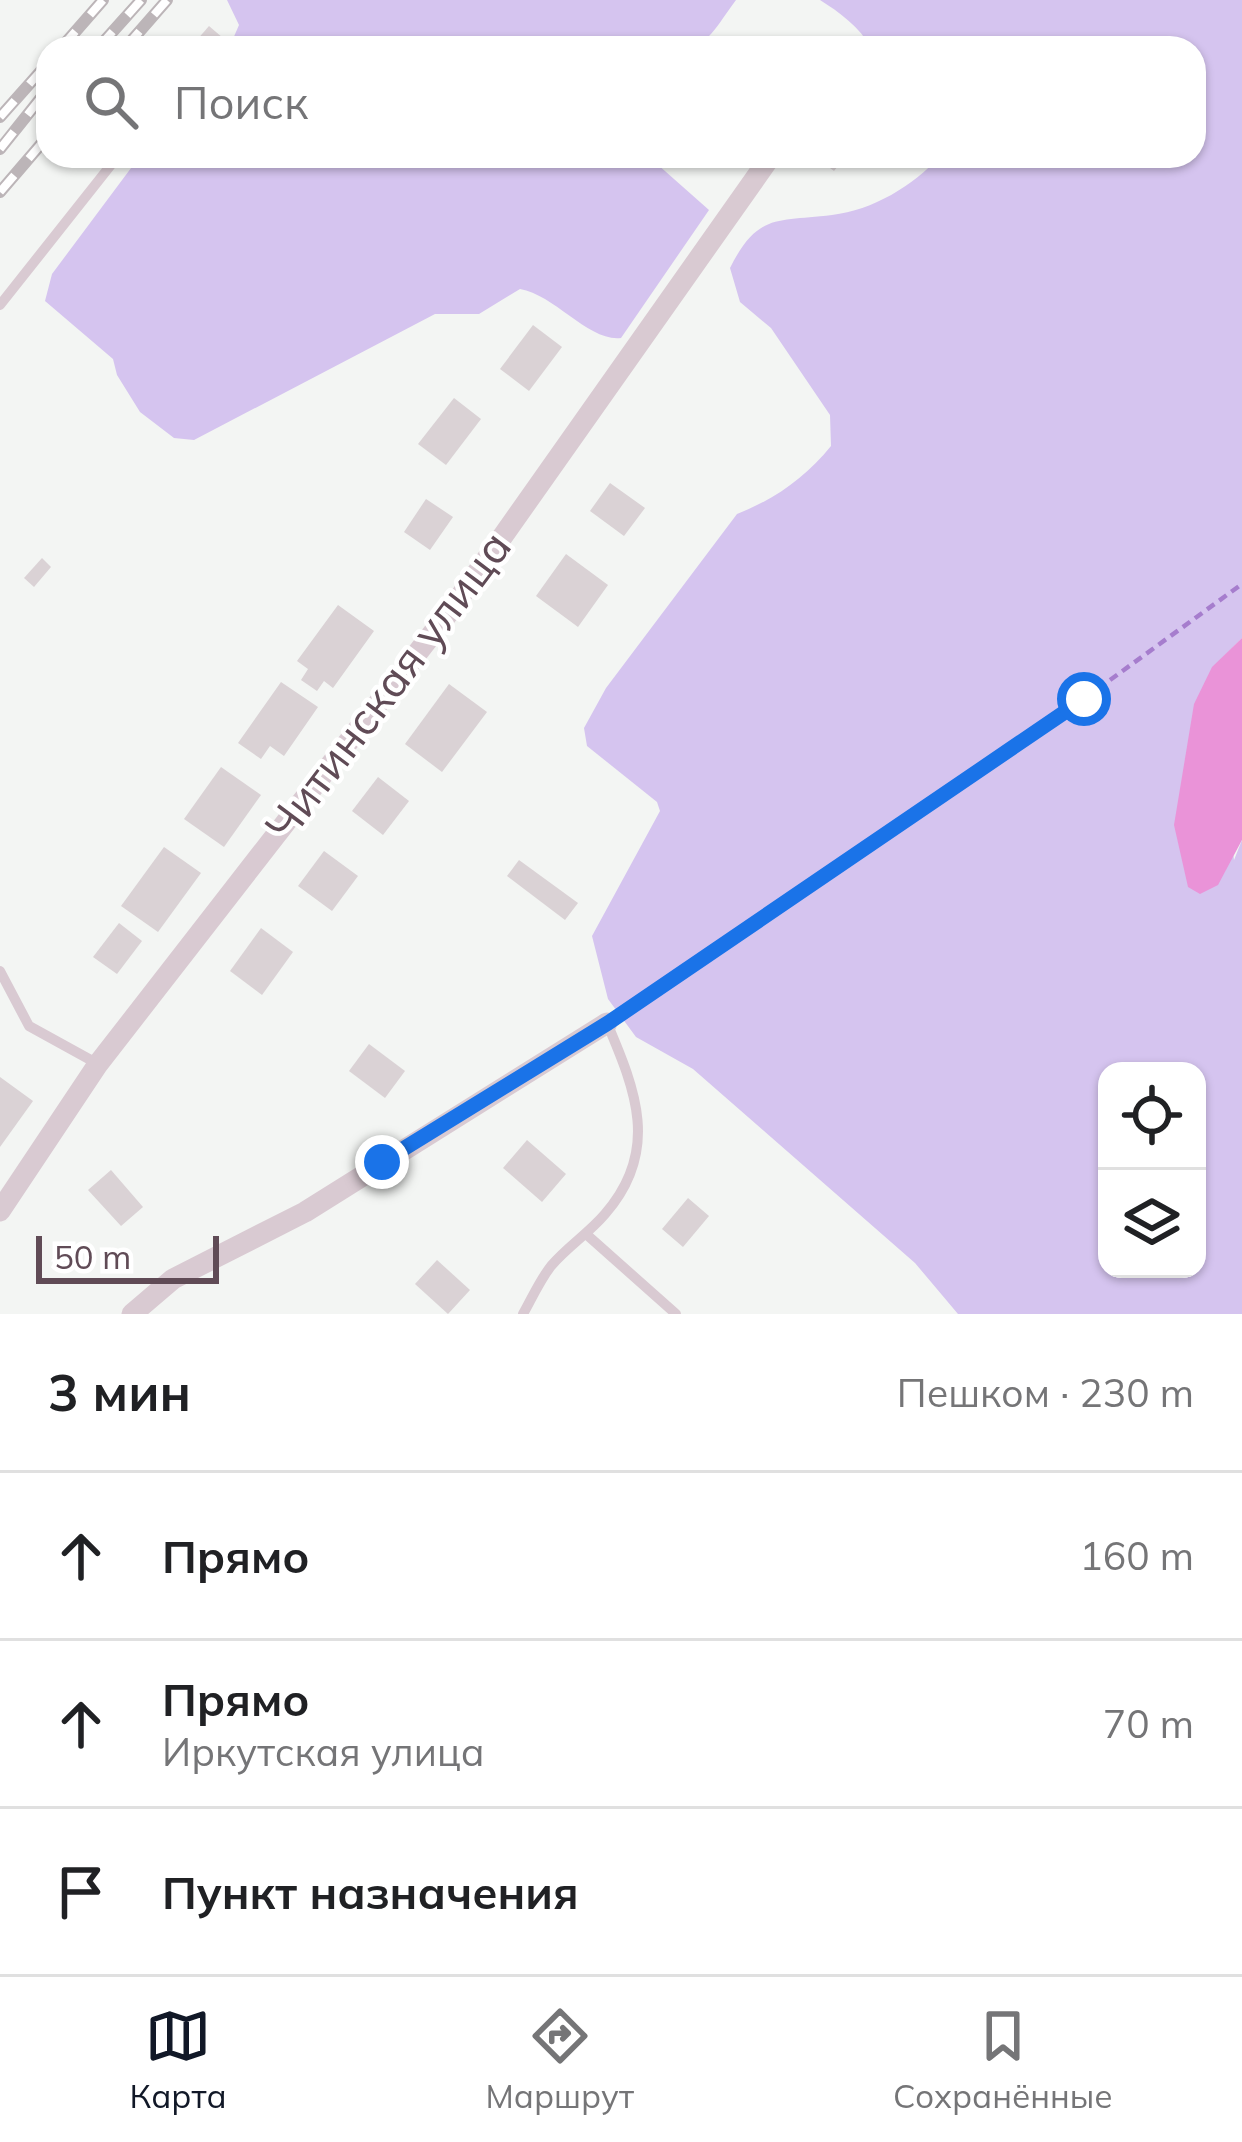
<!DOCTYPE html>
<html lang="ru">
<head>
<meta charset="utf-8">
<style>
  body { margin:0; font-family:Mulish,sans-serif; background:#f6f6f6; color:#202124 }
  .controls { position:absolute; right:36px; bottom:36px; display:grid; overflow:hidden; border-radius:24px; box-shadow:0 3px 9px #0004 }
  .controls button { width:108px; height:108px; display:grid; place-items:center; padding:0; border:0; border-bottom:3px solid #e0e0e0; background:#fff; color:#202124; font:60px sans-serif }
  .scale { position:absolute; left:36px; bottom:30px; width:183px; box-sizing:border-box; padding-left:12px; border:6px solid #604b56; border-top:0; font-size:33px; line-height:42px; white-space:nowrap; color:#604b56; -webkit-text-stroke:9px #fff; paint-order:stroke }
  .stop { position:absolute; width:36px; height:36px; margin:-27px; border:9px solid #1a73e8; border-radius:50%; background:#fff }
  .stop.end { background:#1a73e8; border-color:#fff; box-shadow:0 3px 12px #0008 }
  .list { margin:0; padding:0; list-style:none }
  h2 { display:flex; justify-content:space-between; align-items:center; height:156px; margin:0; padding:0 48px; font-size:51px }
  h2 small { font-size:39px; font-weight:400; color:#757577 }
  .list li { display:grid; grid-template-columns:78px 1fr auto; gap:36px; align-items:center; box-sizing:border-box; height:168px; padding:0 48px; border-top:3px solid #e0e0e0 }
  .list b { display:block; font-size:45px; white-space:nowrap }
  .list p { margin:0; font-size:39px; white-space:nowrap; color:#757577 }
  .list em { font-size:39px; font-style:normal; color:#757577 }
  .icon { flex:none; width:66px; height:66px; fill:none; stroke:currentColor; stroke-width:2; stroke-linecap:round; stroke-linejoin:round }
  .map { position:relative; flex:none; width:1242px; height:1314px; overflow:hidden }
  .search { position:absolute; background:#fff; box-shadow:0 3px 9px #0004; left:36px; right:36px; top:36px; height:132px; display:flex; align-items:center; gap:30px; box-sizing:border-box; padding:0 42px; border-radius:36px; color:#757577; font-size:45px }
  .sheet { height:660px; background:#fff }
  nav { display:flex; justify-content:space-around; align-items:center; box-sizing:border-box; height:168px; border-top:3px solid #e0e0e0; background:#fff; font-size:33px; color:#757577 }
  nav a { display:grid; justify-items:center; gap:6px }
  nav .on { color:#111827 }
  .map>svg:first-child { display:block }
  .green { fill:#d5c4ef; fill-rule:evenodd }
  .water { fill:#ea93d8 }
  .building { fill:#dad2d5 }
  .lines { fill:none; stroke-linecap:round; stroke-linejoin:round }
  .path { stroke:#a67dcd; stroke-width:4.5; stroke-dasharray:9 6; stroke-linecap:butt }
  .lane { stroke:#d9cad2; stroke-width:10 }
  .street { stroke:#d9cad2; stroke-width:21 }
  .rail-casing { stroke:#bcb5b8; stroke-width:12 }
  .rail { stroke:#fff; stroke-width:8; stroke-dasharray:22; stroke-linecap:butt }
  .route { stroke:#1a73e8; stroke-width:15 }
  .labels { text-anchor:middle; stroke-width:9; stroke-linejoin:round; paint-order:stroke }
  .street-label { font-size:45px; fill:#604b56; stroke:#fff }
</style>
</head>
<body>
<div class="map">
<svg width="1242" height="1314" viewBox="0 0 1242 1314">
  <rect width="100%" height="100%" fill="#f3f5f3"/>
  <g class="green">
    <path d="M227,0H736C709,36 704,59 656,39L646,48H229L239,25Z"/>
    <path d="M820,0H1242V638L1212,668L1234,860L1242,840V1314H958L915,1263L693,1069L636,1037L608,999L592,936L660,811L657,802L587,746L584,728L606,688L737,514C775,499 805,478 831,446L830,415L771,328L740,302L730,268C758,212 778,222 832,215C873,210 913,186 940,156H1194V48H871C860,27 839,12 820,0ZM1107,1071H1197V1269H1107Z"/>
    <path d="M140,156H648L709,210L621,338C589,342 555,295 520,289L479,314H435L194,440L174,438L140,412L117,375L113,359L45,301L52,274Z"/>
  </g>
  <polygon class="water" points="1242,638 1242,840 1218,885 1200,894 1188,887 1174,825 1194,704 1212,667"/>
  <g class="building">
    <polygon points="209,26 223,38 214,48 205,48 196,41"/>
    <polygon points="814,156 846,156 834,171"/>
    <polygon points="533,325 562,347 529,391 500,369"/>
    <polygon points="454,398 481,419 446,465 418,444"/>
    <polygon points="610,483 645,508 624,536 590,511"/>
    <polygon points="426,499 453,517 430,550 404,532"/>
    <polygon points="566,554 608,585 578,627 536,596"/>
    <polygon points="42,558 51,567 34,587 24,578"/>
    <polygon points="338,605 374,631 333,688 324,681 317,691 301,680 308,669 297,661"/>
    <polygon points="281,682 318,707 284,756 270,746 261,759 238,743"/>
    <polygon points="449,684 487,712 442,772 405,744"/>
    <polygon points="221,767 261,795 224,847 184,819"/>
    <polygon points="378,777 409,801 383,835 352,811"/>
    <polygon points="164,847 201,873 158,932 121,906"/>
    <polygon points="324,851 358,876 332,911 298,886"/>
    <polygon points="519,860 578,903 565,920 507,876"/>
    <polygon points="119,923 142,941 117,974 93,957"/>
    <polygon points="261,928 293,952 262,995 230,971"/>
    <polygon points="369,1044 405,1071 385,1098 349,1071"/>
    <polygon points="0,1077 33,1101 0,1147"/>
    <polygon points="527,1140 566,1174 542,1202 503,1168"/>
    <polygon points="111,1170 143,1207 121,1226 88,1190"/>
    <polygon points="688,1198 709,1216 683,1247 662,1229"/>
    <polygon points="437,1260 470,1290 448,1314 415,1284"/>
  </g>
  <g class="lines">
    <polyline class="path" points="627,1010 1084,699 1242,584"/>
    <g class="lane">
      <polyline points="0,305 118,156"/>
      <polyline points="0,971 29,1026 98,1064"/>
      <polyline points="586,1234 676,1314"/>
      <path d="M523,1314C532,1298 540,1280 551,1266C567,1247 589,1233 605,1214C660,1151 636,1091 607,1023"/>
    </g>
    <g class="street">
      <polyline points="0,1211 98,1064 450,611 771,156"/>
      <polyline points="132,1314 173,1279 305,1212 607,1023"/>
    </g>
    <g class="rail-casing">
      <g id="rail">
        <polyline points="61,48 103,0"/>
        <polyline points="98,48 141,0"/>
        <polyline points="125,48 167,0"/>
        <polyline points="0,117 48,63"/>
        <polyline points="0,149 48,89"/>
        <polyline points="0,192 48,136"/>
      </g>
    </g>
    <use href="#rail" class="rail"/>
  </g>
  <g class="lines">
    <polyline class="route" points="382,1162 608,1023 1084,699"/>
  </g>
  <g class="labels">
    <g class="street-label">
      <text transform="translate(388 686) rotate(-53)" y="16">Читинская улица</text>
    </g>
  </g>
</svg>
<div class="controls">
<button><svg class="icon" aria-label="locate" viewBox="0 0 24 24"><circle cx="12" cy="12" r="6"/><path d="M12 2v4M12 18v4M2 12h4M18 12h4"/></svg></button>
<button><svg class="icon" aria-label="layers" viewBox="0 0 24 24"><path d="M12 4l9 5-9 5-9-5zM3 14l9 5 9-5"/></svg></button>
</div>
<div class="scale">50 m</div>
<div class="stop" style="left:1084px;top:699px"></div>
<div class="stop end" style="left:382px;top:1162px"></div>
<div class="search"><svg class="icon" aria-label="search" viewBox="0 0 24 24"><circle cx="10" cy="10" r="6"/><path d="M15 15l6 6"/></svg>Поиск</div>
</div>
<section class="sheet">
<h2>3 мин<small>Пешком · 230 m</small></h2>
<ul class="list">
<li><svg class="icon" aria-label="ahead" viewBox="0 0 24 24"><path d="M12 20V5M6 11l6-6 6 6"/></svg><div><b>Прямо</b></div><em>160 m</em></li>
<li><svg class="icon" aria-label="ahead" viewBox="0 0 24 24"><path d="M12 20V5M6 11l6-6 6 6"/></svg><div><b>Прямо</b><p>Иркутская улица</p></div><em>70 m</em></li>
<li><svg class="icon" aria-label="arrive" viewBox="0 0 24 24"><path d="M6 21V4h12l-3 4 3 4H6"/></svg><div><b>Пункт назначения</b></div></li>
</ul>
</section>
<nav>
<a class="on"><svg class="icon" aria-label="map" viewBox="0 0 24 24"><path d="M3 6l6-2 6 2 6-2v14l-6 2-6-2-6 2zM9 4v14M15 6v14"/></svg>Карта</a>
<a><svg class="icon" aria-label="directions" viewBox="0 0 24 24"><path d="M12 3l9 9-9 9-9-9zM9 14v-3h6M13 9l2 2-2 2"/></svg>Маршрут</a>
<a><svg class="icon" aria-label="saved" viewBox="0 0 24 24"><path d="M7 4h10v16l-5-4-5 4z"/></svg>Сохранённые</a>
</nav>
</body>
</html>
